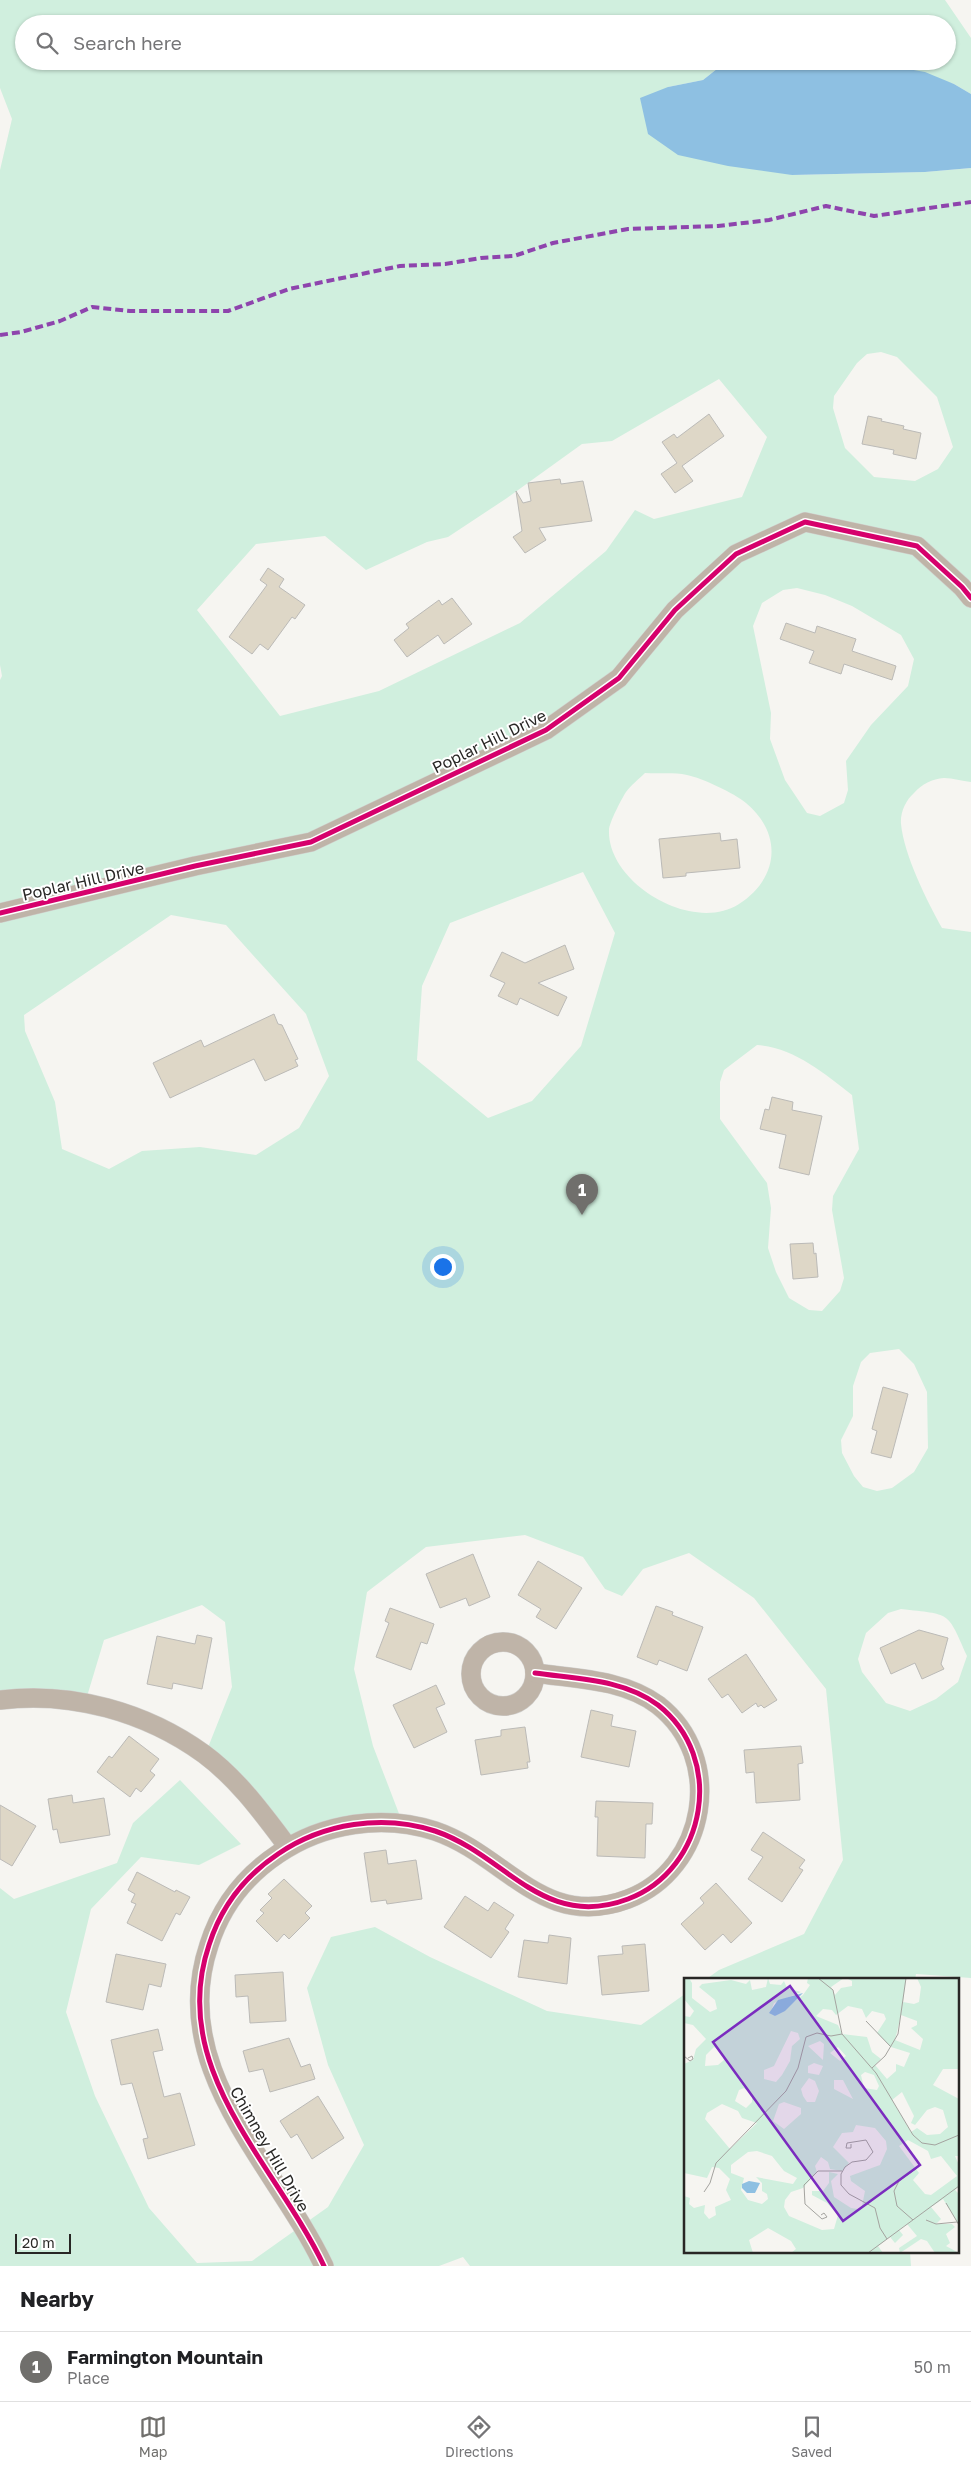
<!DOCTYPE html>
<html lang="en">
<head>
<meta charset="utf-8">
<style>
  body { margin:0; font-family:"Golos Text",sans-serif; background:#f2f2f2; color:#202124 }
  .scale { position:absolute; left:15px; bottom:12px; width:56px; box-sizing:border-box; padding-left:5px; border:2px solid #282725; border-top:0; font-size:14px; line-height:18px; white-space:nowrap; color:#282725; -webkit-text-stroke:4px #fff; paint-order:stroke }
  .you { position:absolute; left:442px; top:1266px; width:18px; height:18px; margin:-12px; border:4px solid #fff; border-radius:50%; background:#1a73e8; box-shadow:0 0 0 8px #1a73e833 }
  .badge { display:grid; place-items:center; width:32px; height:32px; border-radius:50%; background:#706f6c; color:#fff; font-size:16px; font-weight:700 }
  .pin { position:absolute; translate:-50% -41px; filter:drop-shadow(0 1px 2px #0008) }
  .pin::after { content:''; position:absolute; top:26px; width:18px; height:15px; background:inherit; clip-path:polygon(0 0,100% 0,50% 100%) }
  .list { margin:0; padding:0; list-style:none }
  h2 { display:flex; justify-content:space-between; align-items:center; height:65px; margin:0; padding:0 20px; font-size:21px }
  h2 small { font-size:16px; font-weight:400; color:#757577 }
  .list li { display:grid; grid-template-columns:32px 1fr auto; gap:15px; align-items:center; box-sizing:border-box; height:70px; padding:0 20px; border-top:1px solid #e0e0e0 }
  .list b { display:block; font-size:19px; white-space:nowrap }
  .list p { margin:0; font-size:16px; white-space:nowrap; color:#757577 }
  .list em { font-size:16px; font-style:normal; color:#757577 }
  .icon { flex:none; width:28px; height:28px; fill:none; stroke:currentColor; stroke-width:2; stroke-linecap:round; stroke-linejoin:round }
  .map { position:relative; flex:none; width:971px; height:2266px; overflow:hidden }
  .search { position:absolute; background:#fff; box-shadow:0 1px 4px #0004; left:15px; right:15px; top:15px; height:55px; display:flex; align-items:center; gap:12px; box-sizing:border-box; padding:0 18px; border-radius:28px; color:#757577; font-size:19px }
  .sheet { height:135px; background:#fff }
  nav { display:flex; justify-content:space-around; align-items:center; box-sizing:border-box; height:70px; border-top:1px solid #e0e0e0; background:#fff; font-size:14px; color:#757577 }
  nav a { display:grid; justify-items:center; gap:2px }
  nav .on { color:#706f6c }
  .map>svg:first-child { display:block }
  .green { fill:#d0efde; fill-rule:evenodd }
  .water { fill:#8ec0e2 }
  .building { fill:#ded7c7; stroke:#bbbab7 }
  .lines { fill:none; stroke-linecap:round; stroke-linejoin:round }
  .minor-casing { stroke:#d0cfcd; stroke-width:20 }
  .minor { stroke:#bfb4a8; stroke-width:19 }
  .quiet { stroke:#8e44ad; stroke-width:4; stroke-dasharray:8 4; stroke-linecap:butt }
  .cycleway-casing { stroke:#fff; stroke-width:8 }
  .cycleway { stroke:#d6006c; stroke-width:5 }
  .labels { text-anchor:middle; stroke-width:4; stroke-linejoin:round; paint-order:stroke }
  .street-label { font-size:16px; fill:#282725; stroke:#fff }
  .inset-road { fill:none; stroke:#a4a39f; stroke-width:1 }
  .view { fill:#7b2cbf; fill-opacity:0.15; stroke:#7b2cbf; stroke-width:2.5 }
  .inset-edge { fill:none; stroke:#282725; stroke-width:2.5 }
</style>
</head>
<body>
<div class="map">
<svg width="971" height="2266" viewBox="0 0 971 2266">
  <rect width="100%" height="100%" fill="#f6f5f1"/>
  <g class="green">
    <path d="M0,0H945L971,38V94L954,84L881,64L840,68L814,61H947V24H24V61H727L703,80L668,87L792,175L925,172L971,168V782C962,781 953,778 944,778C932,779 922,784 914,793C906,800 900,812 901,824C904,855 927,901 942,928L971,932V1978L916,1974L915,1980H705L719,1970L804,1934L843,1860L826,1689L754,1598L689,1553L643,1569L622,1596L605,1589L583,1557L525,1535L426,1547L367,1592L354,1669L373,1746L403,1824L288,1847L205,1755L232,1687L225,1622L202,1605L104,1640L85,1703L0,1700V680L2,676L0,665V170L12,119L0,88ZM881,352L897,357L937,397L953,447L938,469L915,481L874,477L845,448L833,408L834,396L857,363L867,354ZM719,379L767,437L742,497L654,519L635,510L606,551L520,623L379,691L280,716L197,610L256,544L325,536L366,570L427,542L448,537L507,498L582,444L612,441ZM797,588L825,595L852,606L901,635L914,659L908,686L871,725L846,761L848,790L844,803L820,816L807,813L785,780L770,739L771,713L753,626L762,603L783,590ZM645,773C659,774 674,772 687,775C702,778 734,793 746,803C783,834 779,878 739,904C692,934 607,883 609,830C609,823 622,798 626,792C631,785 639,779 645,773ZM583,872L615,933L581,1046L532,1101L488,1118L417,1060L422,986L450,923ZM171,915L226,925L306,1014L329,1076L299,1128L256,1155L200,1147L142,1151L109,1169L62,1149L55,1102L25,1031L24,1015ZM757,1045C793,1047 824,1073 852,1095L859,1149L833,1196L832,1210L844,1278L840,1291L822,1311L809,1310L789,1298L776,1272L768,1248L771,1208L767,1183L720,1119V1082L724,1070ZM899,1349L914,1364L927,1392L928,1448L914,1472L892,1488L877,1491L863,1487L854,1476L842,1453L841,1440L853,1416V1386L861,1362L870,1353ZM901,1609C951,1615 947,1610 967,1656L958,1682L936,1699L910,1711L886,1703L862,1672L858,1659L866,1633L888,1613Z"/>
    <polygon points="180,1780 241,1844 199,1865 141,1857 91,1909 66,2012 95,2096 149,2208 197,2263 252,2261 328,2207 364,2145 328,2065 307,1988 331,1937 375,1927 430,1957 547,2011 641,2025 685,1994 685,2252 910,2252 911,2266 470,2266 463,2257 439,2266 0,2266 0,1888 14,1899 117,1863 133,1823"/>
  </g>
  <polygon class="water" points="727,61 814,61 840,68 880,64 925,72 954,84 971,94 971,168 925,172 792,175 728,166 678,155 648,134 640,98 668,87 703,80"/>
  <g class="building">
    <polygon points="709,414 724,436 682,466 693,481 675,493 661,474 677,463 662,442 674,434 677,438"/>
    <polygon points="868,416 882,419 881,421 904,426 903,429 921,433 916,459 893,454 894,450 862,444"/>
    <polygon points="560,479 561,484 583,481 592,521 539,528 546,540 525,553 513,537 522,531 516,491 523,503 531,501 528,483"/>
    <polygon points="268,568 284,579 279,587 305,605 295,619 292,617 268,650 260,644 252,654 229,637 267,585 260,580"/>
    <polygon points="452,598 472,624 444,644 438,635 407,657 394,640 409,628 406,624 439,600 442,605"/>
    <polygon points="786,623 815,633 817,626 856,639 852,651 896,666 892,680 844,664 841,674 809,663 814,651 780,639"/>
    <polygon points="720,833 721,841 737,839 740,868 686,873 686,876 663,878 659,839"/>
    <polygon points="565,945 574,969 538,983 567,997 558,1016 520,998 517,1005 498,996 505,983 490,976 502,952 525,963"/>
    <polygon points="274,1014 278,1024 282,1025 298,1059 295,1060 298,1066 265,1081 254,1059 170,1098 153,1063 201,1040 204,1047"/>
    <polygon points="772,1097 793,1102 792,1110 822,1116 809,1175 779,1168 786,1135 760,1129 765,1109 769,1110"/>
    <polygon points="813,1243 814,1254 816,1253 818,1277 793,1279 790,1244"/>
    <polygon points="883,1387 908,1394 891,1458 871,1453 877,1431 872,1429"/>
    <polygon points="473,1554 490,1597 469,1606 466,1598 440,1608 426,1574"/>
    <polygon points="538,1561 582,1588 556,1629 536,1617 541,1609 518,1595"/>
    <polygon points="656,1606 673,1612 672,1615 703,1627 687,1671 659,1660 657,1665 637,1657"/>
    <polygon points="390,1608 434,1624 427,1644 421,1642 411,1670 376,1657 389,1623 385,1621"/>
    <polygon points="919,1630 948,1638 941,1664 944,1669 922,1679 915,1663 891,1674 880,1648"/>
    <polygon points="197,1635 212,1638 202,1689 173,1683 172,1689 147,1684 157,1636 195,1644"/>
    <polygon points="746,1654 777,1700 764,1708 761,1705 758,1707 756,1703 742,1713 728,1694 722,1698 708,1679"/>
    <polygon points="436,1685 445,1704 436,1708 447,1732 414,1748 393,1705"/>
    <polygon points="591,1710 613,1715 611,1726 636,1731 629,1767 581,1757"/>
    <polygon points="525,1727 530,1762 527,1762 528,1768 481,1775 475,1740 501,1736 501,1730"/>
    <polygon points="129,1736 159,1759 150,1771 155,1775 141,1792 136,1788 130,1797 97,1772 109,1756 112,1758"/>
    <polygon points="801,1746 803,1763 798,1764 800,1800 756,1803 754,1772 746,1773 744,1750"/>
    <polygon points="72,1795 73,1803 104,1798 110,1835 60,1843 57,1829 53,1830 48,1799"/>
    <polygon points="596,1801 653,1803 652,1824 646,1824 645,1858 597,1856 598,1817 595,1817"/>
    <polygon points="0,1805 36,1826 12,1866 0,1859"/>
    <polygon points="763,1832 805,1860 799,1868 803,1870 782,1902 748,1879 763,1857 751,1850"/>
    <polygon points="386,1850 388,1864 416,1860 422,1899 387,1904 386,1900 371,1902 364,1853"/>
    <polygon points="137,1872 175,1892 176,1890 190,1897 180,1915 176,1913 162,1941 127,1923 136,1904 131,1902 135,1894 128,1890"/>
    <polygon points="284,1879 312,1906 305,1913 310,1918 289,1939 284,1934 277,1942 256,1921 264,1913 260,1910 272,1898 268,1894"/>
    <polygon points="716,1883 752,1923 731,1943 723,1934 705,1950 681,1924 704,1903 700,1898"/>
    <polygon points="465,1896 488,1911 494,1902 514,1915 505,1929 509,1932 491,1958 444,1927"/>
    <polygon points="549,1935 571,1938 567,1984 518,1977 524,1940 548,1943"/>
    <polygon points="645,1944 649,1991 602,1995 598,1956 623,1954 622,1946"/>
    <polygon points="116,1954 166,1964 161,1987 149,1984 143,2010 106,2002"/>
    <polygon points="283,1972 286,2021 250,2023 248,1996 236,1997 235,1975"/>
    <polygon points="158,2029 163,2050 153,2052 164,2097 180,2093 195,2145 148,2159 143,2139 148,2138 132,2083 121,2085 111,2040"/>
    <polygon points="289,2038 301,2067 310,2064 315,2079 270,2092 263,2069 249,2072 243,2051"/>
    <polygon points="318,2096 344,2138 312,2159 297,2134 291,2138 280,2121"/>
  </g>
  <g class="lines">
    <g class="minor-casing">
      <g id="minor">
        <polyline points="0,913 195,866 311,842 546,730 619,678 675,610 736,554 805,522 917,546 962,587 971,598"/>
        <circle cx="503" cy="1674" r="32"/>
        <path d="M0,1700C71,1691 146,1712 204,1754C238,1779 263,1814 288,1847"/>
        <path d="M324,2266C275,2163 167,2069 209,1945C221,1907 245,1876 278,1854C323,1823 383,1814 435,1831C506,1855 543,1931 628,1899C707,1869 726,1758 658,1705C623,1679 577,1679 535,1673"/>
      </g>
    </g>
    <use href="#minor" class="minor"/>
    <polyline class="quiet" points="0,335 21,332 60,321 92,307 130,311 228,311 289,289 400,266 445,264 481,258 514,256 553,243 628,229 718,226 769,220 826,206 874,216 971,202"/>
    <g class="cycleway-casing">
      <g id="cycleway">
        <polyline points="0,913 195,866 311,842 546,730 619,678 675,610 736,554 805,522 917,546 962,587 971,598"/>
        <path d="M324,2266C275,2163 167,2069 209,1945C221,1907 245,1876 278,1854C323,1823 383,1814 435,1831C506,1855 543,1931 628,1899C707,1869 726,1758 658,1705C623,1679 577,1679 535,1673"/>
      </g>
    </g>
    <use href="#cycleway" class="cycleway"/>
  </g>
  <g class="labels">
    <g class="street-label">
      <text transform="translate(489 741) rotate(-26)" y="6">Poplar Hill Drive</text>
      <text transform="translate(83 881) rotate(-13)" y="6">Poplar Hill Drive</text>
      <text transform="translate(270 2149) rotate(60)" y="6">Chimney Hill Drive</text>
    </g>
  </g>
  <g transform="translate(684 1978)">
    <rect width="275" height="275" fill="#f6f5f1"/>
    <path d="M0,0H5L8,5V20L26,34L33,31L31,22L15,9L18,6L47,2L62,6L66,2L68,12L82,9L84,0L86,6L97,7L100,3L103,10L117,14L90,25L87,33L91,38L119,17L126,7L123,5L124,0H160L147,9L151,17L157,10L168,8V3L162,0H222L219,24L230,26L235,24L237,9L233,0H275V91H259L249,107L275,121V178H271L275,187V208L271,212L275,216V247L259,221L247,229L257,241L252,246H268L271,249L262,256L266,265L262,268L275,275H251L243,263L237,261L216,275L215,270L233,258L223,246L215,252L219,257L211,265L206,259L194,268L199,275H107L112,271L107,263L84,250L65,262L69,275H0V218L6,220L5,226L10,230L21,227L20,235L25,241L32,237L31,229L47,222L42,212L46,201L35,190L28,189L23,200L0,195V86L9,82L12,71L22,61L9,47L0,45V38L6,39L10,33L0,21ZM164,28L178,31L182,40L188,33L200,36L202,41L193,55L207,69L226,75L220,89L212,86V93L203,101L191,87L197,81L188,74L183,59L158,56L154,47L132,38L139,31L148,32L152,37ZM217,37L233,43V47L227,50L239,61L236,72L211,62ZM107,53L114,55L116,61L108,68L106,83L98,97L92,104L80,101V92L90,88ZM136,63L140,66L139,82L124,68ZM30,69L37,73L40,82L34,87L21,88L22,77ZM154,69L162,78L156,83L146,75ZM130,85L139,88L135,97L124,95V88ZM181,94L190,97L195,108L193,112L180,110L177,97ZM125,100L131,103L135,113L131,124H123L119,118L117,111ZM150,102H159L169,121L150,111ZM60,110L68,117V124L62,130L51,123L55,112ZM218,114L230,138L227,145L231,147L243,132L251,129L259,132L264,149L256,156L243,157L233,150L227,154L208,122ZM100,124L117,130V136L100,151L89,143L95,126ZM38,126L54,133L58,140L73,145L46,171L21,141L23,135ZM172,147L191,150L202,163L203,171L196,187L166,198L167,203L181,213L178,228L174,231L167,230L150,219L147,203L154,196L145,194V205L139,213H128V217L143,225L154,237L150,251L138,252L105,238L100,229L101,222L107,214L119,210L133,194L131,188L137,179L144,184L146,191L158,193L165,185L149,169L158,155L169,154ZM224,162L244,173L247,181L257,178L273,198L247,217L241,216L229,202L235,195L215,168ZM73,173L88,178L100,193L113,200L109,206L72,199L78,205V213L83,216L84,221L78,226L64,222L57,212L60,200L47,195V187L64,174Z" fill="#d0efde" fill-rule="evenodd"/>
    <path d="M119,15L101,33L91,38L85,35L94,22ZM65,203L76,205L71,215H63L58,210V206Z" fill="#8ec0e2"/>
    <path class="inset-road" d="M134,0L149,12L158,56L192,95L229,157L238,165L251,167L275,157M182,43L207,69M0,78L6,83L9,81L8,78L4,80M188,90L201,78L214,56L222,0M167,166V170H162L163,165L182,162L189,174L182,182L168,184L161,189L157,196V207L165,216L191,230L196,250L203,261M20,214L26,205L32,185L102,113L114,90L122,59L133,55L147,58L158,56M262,225L275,247M137,237L140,235L143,239L138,241L121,226L120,207L134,193H158M229,242L213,228L210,213L215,203L233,190M242,242L252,246L273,244M184,275L275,208"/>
    <path class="view" d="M106,8L236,187L159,243L29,64Z"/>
    <rect width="275" height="275" class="inset-edge"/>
  </g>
</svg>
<div class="scale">20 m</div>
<div class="you"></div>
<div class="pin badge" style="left:582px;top:1215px">1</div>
<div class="search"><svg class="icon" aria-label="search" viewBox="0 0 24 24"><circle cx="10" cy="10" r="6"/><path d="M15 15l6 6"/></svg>Search here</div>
</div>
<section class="sheet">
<h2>Nearby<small></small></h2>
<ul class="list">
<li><span class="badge">1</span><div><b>Farmington Mountain</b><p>Place</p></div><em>50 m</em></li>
</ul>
</section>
<nav>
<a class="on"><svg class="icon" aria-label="map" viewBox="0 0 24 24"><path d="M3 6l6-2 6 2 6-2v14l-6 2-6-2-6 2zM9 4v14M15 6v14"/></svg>Map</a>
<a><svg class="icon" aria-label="directions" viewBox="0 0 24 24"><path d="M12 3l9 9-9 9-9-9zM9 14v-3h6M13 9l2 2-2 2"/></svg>Directions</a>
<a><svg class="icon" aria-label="saved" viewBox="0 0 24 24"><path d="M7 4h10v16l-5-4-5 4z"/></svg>Saved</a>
</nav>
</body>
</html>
